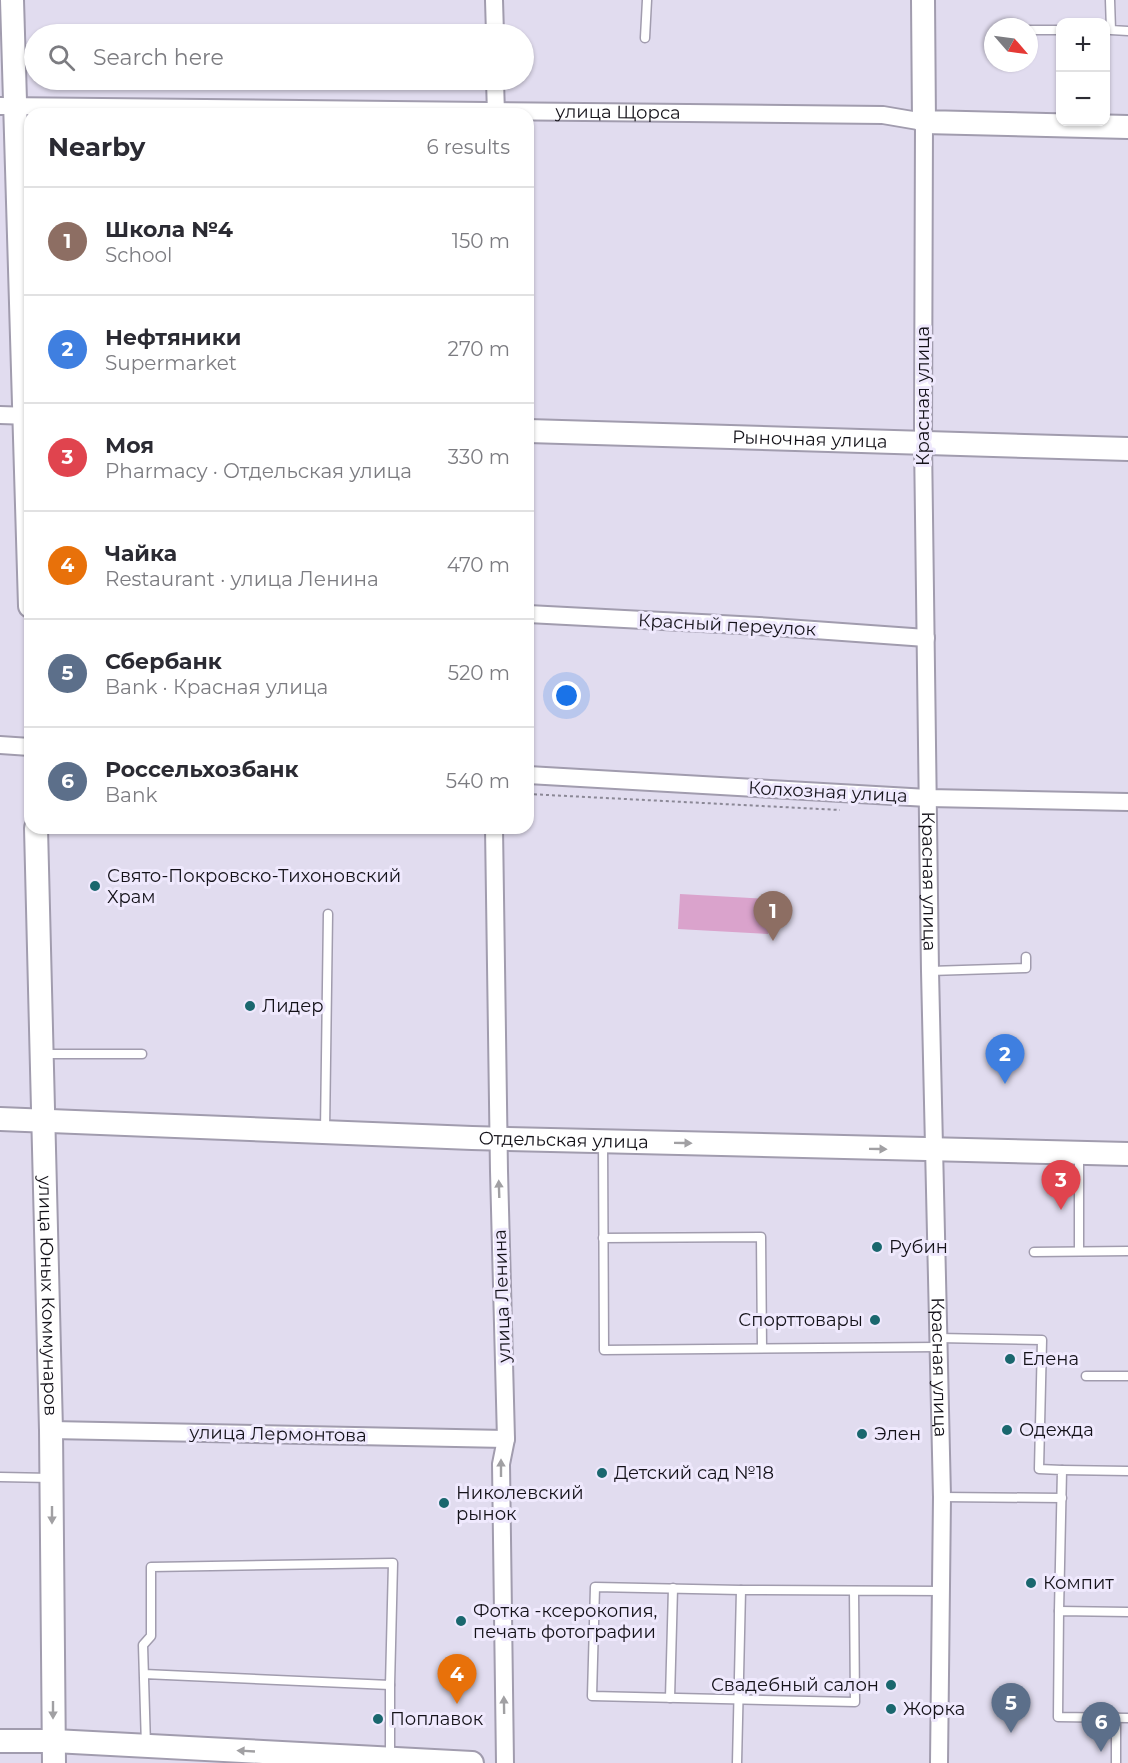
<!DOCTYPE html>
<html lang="en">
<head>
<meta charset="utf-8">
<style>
  body { margin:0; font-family:Montserrat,sans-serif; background:#f2f2f3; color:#2b2b33 }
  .controls { position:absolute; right:18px; top:18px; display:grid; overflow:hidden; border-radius:12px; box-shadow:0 2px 4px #0004 }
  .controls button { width:54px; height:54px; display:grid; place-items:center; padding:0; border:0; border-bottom:2px solid #e1e1e2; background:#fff; color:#2b2b33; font:30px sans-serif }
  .compass { position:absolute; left:984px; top:18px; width:54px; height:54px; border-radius:50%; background:#fff; box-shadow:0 2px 4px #0004; rotate:118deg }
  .you { position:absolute; left:567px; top:696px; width:21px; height:21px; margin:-15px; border:4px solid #fff; border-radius:50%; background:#1a73e8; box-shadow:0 0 0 9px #1a73e833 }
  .badge { display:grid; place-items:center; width:39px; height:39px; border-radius:50%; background:#1a676e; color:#fff; font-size:20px; font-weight:700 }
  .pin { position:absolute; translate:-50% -50px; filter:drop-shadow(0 2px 3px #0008) }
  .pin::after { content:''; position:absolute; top:32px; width:21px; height:18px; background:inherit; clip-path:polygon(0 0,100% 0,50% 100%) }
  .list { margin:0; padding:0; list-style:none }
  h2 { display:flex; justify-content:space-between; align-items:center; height:78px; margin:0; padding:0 24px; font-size:26px }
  h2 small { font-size:20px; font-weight:400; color:#7c7c81 }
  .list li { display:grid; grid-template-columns:39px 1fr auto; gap:18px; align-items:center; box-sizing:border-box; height:108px; padding:0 24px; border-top:2px solid #e1e1e2 }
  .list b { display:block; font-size:22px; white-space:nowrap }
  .list p { margin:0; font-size:20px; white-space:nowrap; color:#7c7c81 }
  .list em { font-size:20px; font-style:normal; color:#7c7c81 }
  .icon { flex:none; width:33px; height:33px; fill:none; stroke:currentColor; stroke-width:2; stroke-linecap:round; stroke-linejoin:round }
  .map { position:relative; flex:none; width:1128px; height:1763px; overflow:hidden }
  .search { position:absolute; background:#fff; box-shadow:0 2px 4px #0004; left:24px; top:24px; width:510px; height:66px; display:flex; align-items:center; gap:15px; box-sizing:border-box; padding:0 21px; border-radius:33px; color:#7c7c81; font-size:22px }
  .panel { position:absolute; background:#fff; box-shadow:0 2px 4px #0004; left:24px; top:108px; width:510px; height:726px; border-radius:18px }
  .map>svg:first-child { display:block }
  .pitch { fill:#daa3cc }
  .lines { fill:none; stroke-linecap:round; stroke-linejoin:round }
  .lane-casing { stroke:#a19cae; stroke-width:11 }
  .street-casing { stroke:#a19cae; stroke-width:20 }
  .secondary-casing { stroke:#a19cae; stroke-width:26 }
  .path { stroke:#8b8896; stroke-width:2; stroke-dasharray:3 3; stroke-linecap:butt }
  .lane { stroke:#fff; stroke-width:8 }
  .street { stroke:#fff; stroke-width:16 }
  .secondary { stroke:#fff; stroke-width:22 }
  .oneway { fill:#a1a0a3 }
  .poi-dot { fill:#1a676e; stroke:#efe9fd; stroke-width:2 }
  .labels { text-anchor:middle; stroke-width:6; stroke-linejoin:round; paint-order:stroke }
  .street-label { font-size:18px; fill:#141219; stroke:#efe9fd }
  .poi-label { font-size:18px; fill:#141219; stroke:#efe9fd; text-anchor:start }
</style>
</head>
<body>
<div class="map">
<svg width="1128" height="1763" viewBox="0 0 1128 1763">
  <rect width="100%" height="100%" fill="#e1dcef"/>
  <polygon class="pitch" points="680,894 770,899 768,934 678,929"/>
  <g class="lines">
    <g class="lane-casing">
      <g id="lane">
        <polyline points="1110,0 1111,30 1128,31"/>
        <polyline points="1029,30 1060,30"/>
        <polyline points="645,38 647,0"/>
        <polyline points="930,971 1026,968 1026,957"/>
        <polyline points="44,1054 142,1054"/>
        <polyline points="325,1131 328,914"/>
        <polyline points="603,1141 604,1350 938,1347"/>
        <polyline points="1079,1155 1079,1251"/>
        <polyline points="603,1238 761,1237 762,1348"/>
        <polyline points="1034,1252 1128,1251"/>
        <polyline points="938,1338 1042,1340 1039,1469 1062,1470 1059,1611"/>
        <polyline points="1086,1376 1128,1376"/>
        <polyline points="1062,1470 1128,1471"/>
        <polyline points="0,1477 51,1478"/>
        <polyline points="942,1497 1062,1498"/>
        <polyline points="854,1591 855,1702 592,1696 595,1587 741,1590 941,1591"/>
        <polyline points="1128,1612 1059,1611 1058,1717 1128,1718"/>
        <polyline points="144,1674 390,1685 393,1563 151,1567 151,1636 143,1645 146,1746"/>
        <polyline points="390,1685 390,1757"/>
        <polyline points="670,1698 673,1588"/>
        <polyline points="737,1763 741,1590"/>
        <polyline points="1116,1763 1116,1717"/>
      </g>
    </g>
    <g class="street-casing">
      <g id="street">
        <polyline points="494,0 495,34"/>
        <polyline points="495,80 496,114"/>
        <path id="s1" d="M0,106L883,115L924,122L923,441L930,971L942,1497L939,1763"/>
        <polyline points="0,415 30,416"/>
        <polyline points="528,614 759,626 926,638"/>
        <polyline points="0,745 30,747"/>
        <polyline points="528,775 928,798 1128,802"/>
        <polyline points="494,828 499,1171 506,1439 501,1464 505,1763"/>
        <polyline points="51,1430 506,1439"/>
      </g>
    </g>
    <g class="secondary-casing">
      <g id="secondary">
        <polyline points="12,0 30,606"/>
        <polyline points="923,0 924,122 1128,127"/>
        <path id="s2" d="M528,431L1128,449"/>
        <path id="s3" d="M36,828L51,1430L54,1763"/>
        <path id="s4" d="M0,1119L472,1138L1128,1154"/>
        <polyline points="0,1741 54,1741 472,1763"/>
      </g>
    </g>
    <polyline class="path" points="528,794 840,810"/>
    <use href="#lane" class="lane"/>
    <use href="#street" class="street"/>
    <use href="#secondary" class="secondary"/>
  </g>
  <defs><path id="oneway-solid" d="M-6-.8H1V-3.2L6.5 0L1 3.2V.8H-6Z" transform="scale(1.5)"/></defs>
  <g class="oneway">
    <use href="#oneway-solid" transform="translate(683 1143) rotate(1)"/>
    <use href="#oneway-solid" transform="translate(878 1149) rotate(1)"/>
    <use href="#oneway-solid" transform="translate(499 1189) rotate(-92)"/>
    <use href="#oneway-solid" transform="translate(501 1468) rotate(-90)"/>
    <use href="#oneway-solid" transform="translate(52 1515) rotate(90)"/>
    <use href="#oneway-solid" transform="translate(504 1705) rotate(-91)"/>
    <use href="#oneway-solid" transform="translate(53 1710) rotate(90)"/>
    <use href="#oneway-solid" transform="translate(246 1751) rotate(-177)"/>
  </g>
  <g class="poi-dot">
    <circle cx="95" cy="886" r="6"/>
    <circle cx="250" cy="1006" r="6"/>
    <circle cx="877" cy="1247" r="6"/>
    <circle cx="875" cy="1320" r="6"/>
    <circle cx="1010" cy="1359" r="6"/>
    <circle cx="1007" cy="1430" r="6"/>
    <circle cx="862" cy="1434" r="6"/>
    <circle cx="602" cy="1473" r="6"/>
    <circle cx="444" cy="1503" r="6"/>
    <circle cx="1031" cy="1583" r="6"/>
    <circle cx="461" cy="1621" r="6"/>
    <circle cx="891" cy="1685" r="6"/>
    <circle cx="891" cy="1709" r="6"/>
    <circle cx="378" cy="1719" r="6"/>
  </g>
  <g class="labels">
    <g class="street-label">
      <text dy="6" stroke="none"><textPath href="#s1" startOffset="618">улица Щорса</textPath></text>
      <text transform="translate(923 396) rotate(-90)" y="6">Красная улица</text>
      <text dy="6" stroke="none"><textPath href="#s2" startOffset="282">Рыночная улица</textPath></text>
      <text transform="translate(727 625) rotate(3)" y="6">Красный переулок</text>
      <text transform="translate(828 792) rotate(3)" y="6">Колхозная улица</text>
      <text dy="6" stroke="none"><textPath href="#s1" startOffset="1684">Красная улица</textPath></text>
      <text dy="6" stroke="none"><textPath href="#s4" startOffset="564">Отдельская улица</textPath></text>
      <text dy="6" stroke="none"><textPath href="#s3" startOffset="468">улица Юных Коммунаров</textPath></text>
      <text transform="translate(502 1296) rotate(-92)" y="6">улица Ленина</text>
      <text dy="6" stroke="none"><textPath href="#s1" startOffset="2170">Красная улица</textPath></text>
      <text transform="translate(278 1434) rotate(1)" y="6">улица Лермонтова</text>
    </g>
    <g class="poi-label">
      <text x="107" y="882">Свято-Покровско-Тихоновский<tspan x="107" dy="21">Храм</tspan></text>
      <text x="262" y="1012">Лидер</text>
      <text x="889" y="1253">Рубин</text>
      <text x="863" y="1326" text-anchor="end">Спорттовары</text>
      <text x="1022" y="1365">Елена</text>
      <text x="1019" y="1436">Одежда</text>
      <text x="874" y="1440">Элен</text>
      <text x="614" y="1479">Детский сад №18</text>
      <text x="456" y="1499">Николевский<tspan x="456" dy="21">рынок</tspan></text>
      <text x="1043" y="1589">Компит</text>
      <text x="473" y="1617">Фотка -ксерокопия,<tspan x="473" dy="21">печать фотографии</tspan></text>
      <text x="879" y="1691" text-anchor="end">Свадебный салон</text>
      <text x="903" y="1715">Жорка</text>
      <text x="390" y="1725">Поплавок</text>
    </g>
  </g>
</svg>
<div class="controls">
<button>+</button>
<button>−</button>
</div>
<svg class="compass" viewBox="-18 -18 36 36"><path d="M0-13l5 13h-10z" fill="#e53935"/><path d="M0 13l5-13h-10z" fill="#7c7c81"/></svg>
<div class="you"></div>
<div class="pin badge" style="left:773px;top:941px;background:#8d6e63">1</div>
<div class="pin badge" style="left:1005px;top:1084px;background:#3f7fe0">2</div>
<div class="pin badge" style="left:1061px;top:1210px;background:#e0444e">3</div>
<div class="pin badge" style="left:457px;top:1704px;background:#e8710a">4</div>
<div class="pin badge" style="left:1011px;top:1733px;background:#5c6f8a">5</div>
<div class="pin badge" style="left:1101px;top:1752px;background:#5c6f8a">6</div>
<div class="search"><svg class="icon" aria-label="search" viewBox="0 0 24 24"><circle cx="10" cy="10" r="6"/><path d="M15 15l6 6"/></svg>Search here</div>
<section class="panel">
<h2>Nearby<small>6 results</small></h2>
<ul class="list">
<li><span class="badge" style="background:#8d6e63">1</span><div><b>Школа №4</b><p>School</p></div><em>150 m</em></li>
<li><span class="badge" style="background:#3f7fe0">2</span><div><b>Нефтяники</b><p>Supermarket</p></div><em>270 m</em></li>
<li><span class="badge" style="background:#e0444e">3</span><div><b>Моя</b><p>Pharmacy · Отдельская улица</p></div><em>330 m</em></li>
<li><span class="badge" style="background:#e8710a">4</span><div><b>Чайка</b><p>Restaurant · улица Ленина</p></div><em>470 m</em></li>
<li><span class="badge" style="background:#5c6f8a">5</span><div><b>Сбербанк</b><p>Bank · Красная улица</p></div><em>520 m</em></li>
<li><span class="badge" style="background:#5c6f8a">6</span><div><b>Россельхозбанк</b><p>Bank</p></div><em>540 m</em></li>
</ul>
</section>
</div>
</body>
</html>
